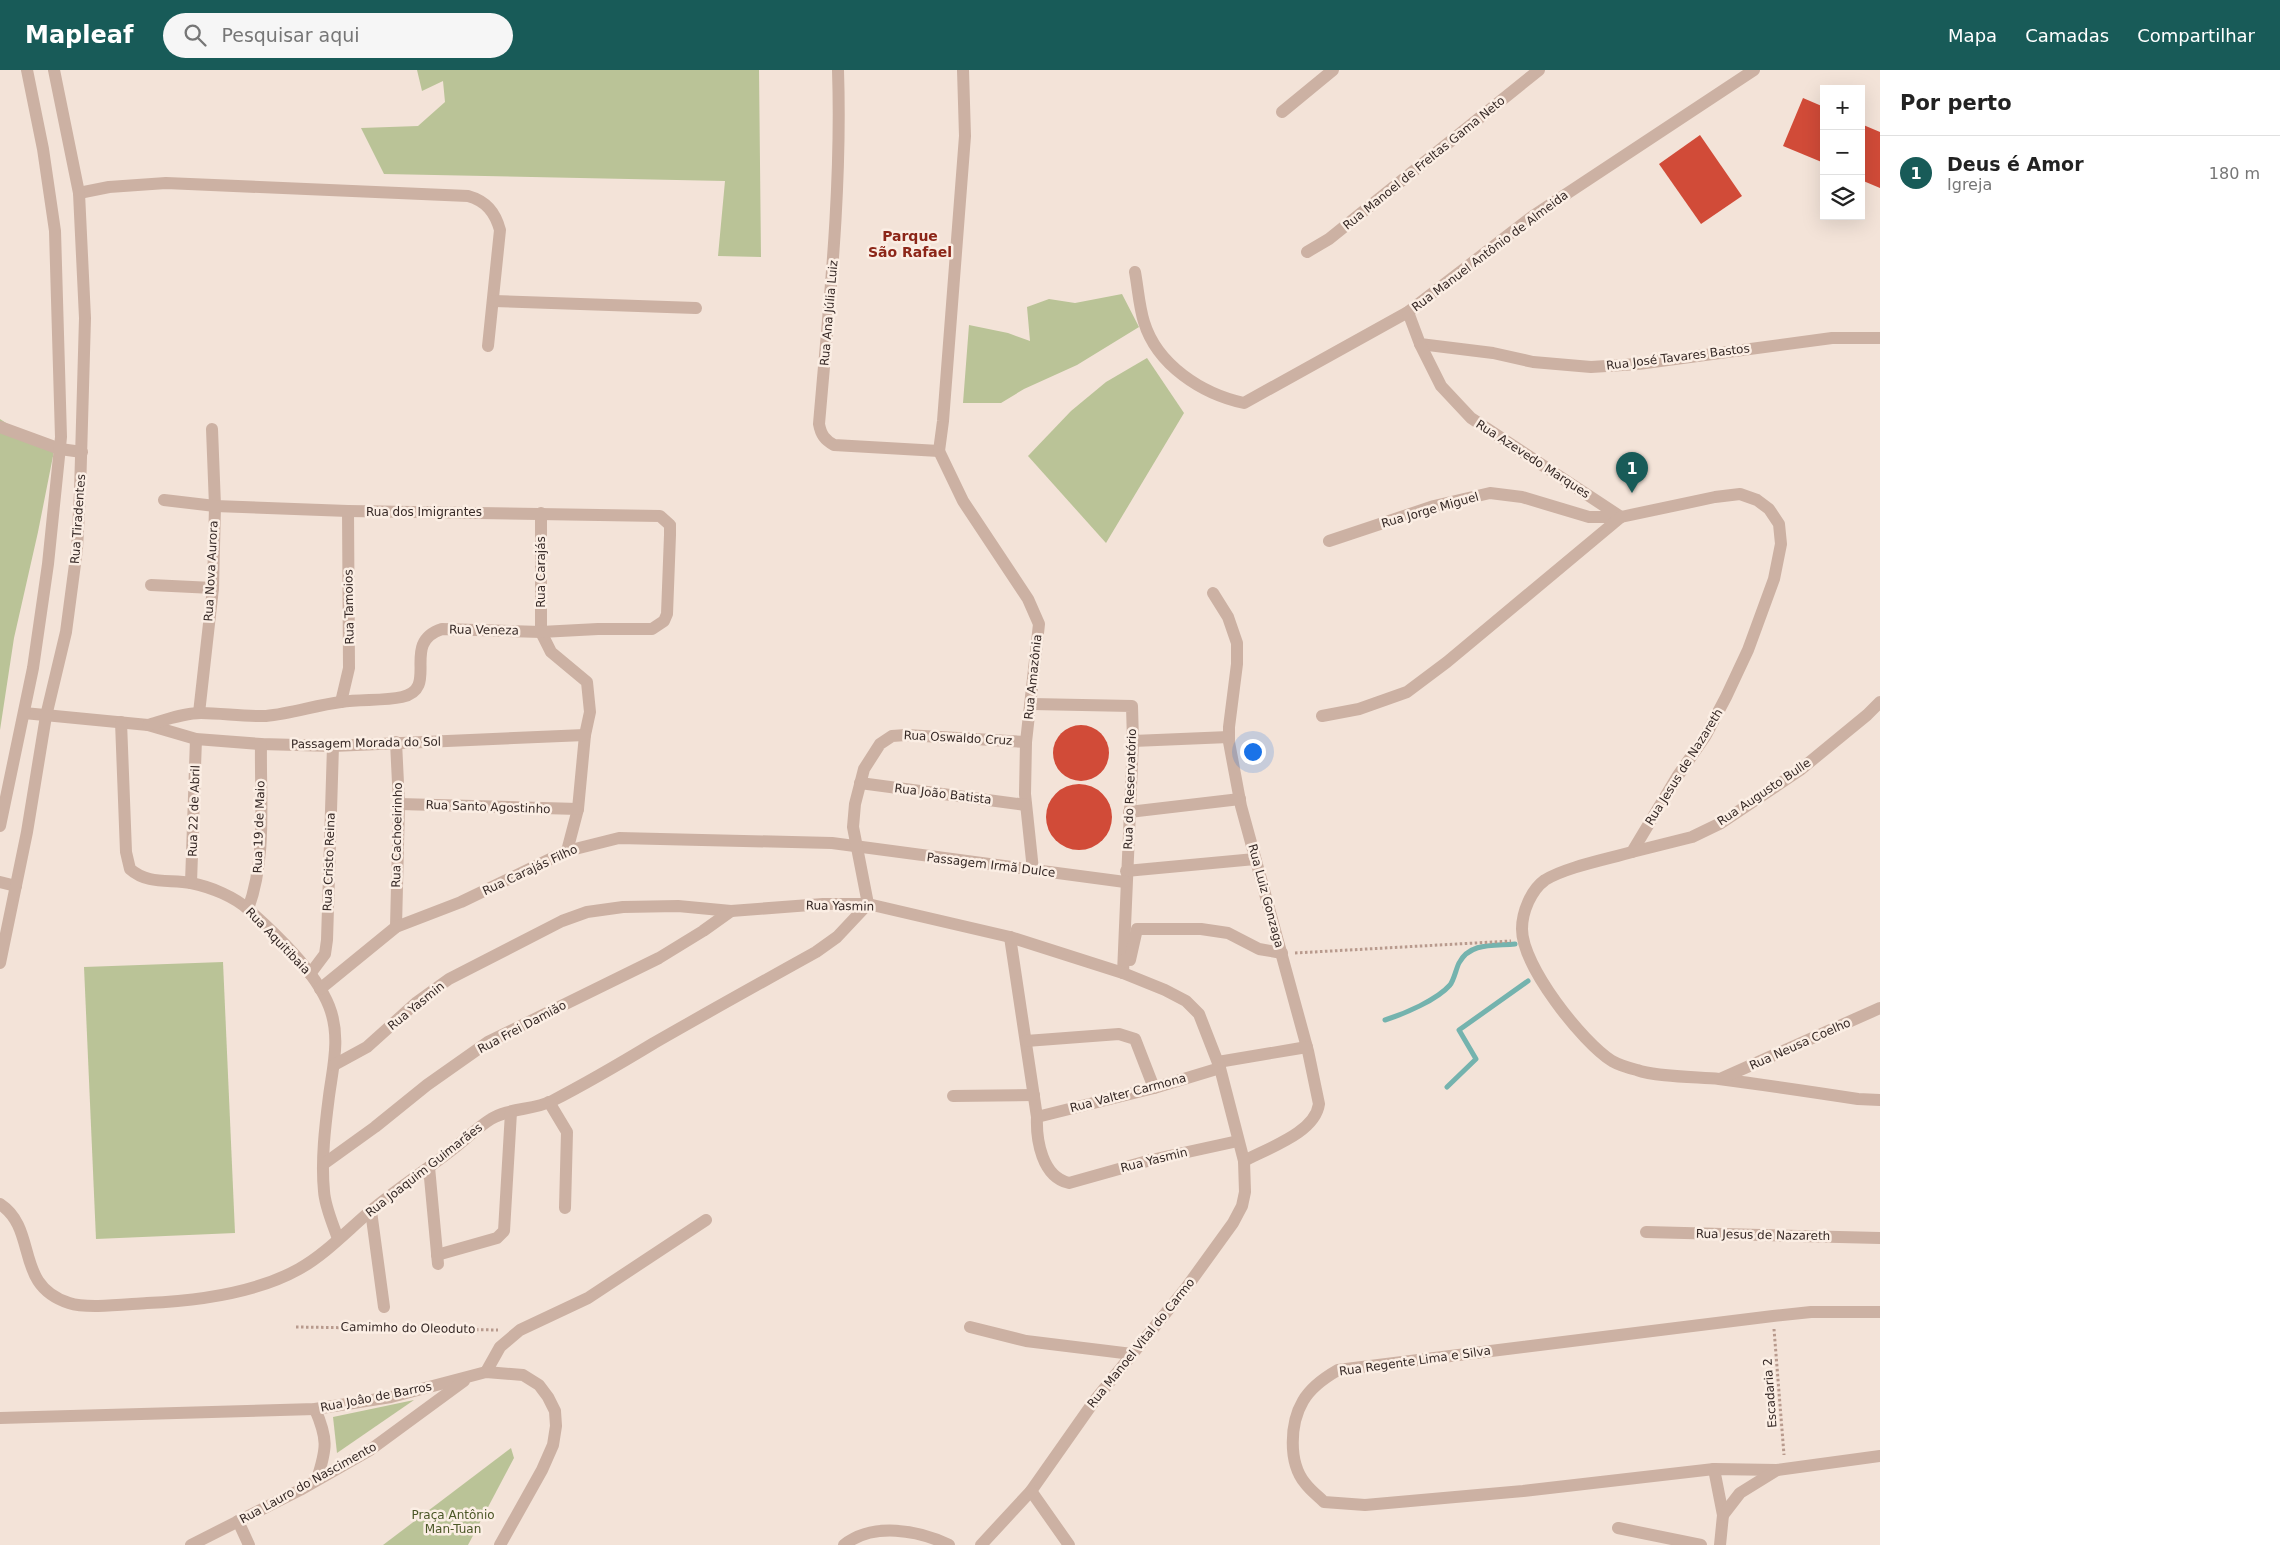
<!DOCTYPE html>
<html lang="pt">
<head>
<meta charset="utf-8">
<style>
  body { margin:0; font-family:"DejaVu Sans",sans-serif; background:#f6f6f6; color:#222 }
  .controls { position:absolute; right:15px; top:15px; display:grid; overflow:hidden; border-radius:0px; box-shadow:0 5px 20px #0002 }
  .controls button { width:45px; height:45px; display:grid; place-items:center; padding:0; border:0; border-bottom:1px solid #e0e0e0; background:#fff; color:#222; font:25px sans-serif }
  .you { position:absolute; left:1252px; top:681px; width:18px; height:18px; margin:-12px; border:4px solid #fff; border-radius:50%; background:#1a73e8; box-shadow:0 0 0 8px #1a73e833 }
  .badge { display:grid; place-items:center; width:32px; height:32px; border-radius:50%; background:#185b58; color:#fff; font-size:16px; font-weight:700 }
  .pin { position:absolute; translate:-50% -41px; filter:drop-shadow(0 1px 2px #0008) }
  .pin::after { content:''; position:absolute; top:26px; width:18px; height:15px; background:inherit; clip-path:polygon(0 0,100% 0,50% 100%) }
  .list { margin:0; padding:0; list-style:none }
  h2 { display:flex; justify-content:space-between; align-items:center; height:65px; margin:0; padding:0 20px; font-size:21px }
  h2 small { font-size:16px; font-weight:400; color:#767676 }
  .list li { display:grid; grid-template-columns:32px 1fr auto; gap:15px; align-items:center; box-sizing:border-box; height:75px; padding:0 20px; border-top:1px solid #e0e0e0 }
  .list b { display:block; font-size:19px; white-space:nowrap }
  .list p { margin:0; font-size:16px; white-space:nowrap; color:#767676 }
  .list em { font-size:16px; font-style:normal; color:#767676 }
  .icon { flex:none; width:28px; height:28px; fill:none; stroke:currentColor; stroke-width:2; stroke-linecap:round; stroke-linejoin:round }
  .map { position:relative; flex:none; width:1880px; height:1475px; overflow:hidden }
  header { display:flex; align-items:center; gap:30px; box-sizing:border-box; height:70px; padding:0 25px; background:#185b58; color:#fff }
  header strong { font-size:24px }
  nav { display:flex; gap:28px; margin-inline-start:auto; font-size:18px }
  .search { width:350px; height:45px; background:#f6f6f6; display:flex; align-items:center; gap:12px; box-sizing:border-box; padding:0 18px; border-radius:28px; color:#767676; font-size:19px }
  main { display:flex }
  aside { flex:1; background:#fff }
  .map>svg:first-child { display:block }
  .green { fill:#bac397 }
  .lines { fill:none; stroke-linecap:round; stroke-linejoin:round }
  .stream { stroke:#74b3ae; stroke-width:5 }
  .building { fill:#d14b38 }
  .path { stroke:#b89a8d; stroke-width:3; stroke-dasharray:2.5 2.5; stroke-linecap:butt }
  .minor { stroke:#ccb1a3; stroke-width:12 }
  .labels { text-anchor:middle; stroke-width:5; stroke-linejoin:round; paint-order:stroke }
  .street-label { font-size:12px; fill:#362926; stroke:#fbeee4 }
  .park-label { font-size:12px; fill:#4b5727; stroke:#fbeee4 }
  .neighbourhood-label { font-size:14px; font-weight:bold; fill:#8c2618; stroke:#fbeee4 }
</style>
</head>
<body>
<header>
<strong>Mapleaf</strong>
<div class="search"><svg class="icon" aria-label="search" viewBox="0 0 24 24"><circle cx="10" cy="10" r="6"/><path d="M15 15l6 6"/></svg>Pesquisar aqui</div>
<nav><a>Mapa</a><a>Camadas</a><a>Compartilhar</a></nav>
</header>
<main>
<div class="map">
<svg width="1880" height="1475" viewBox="0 0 1880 1475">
  <rect width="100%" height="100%" fill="#f3e3d8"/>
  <g class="green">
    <polygon points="417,0 759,0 761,187 718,186 725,111 384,104 361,58 418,56 445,32 443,11 422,21"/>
    <polygon points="1122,224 1139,257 1077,295 1024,319 1001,333 963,333 969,255 1008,263 1030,271 1027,237 1049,229 1075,233"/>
    <polygon points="1147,288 1184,343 1106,473 1028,386 1071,341 1106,312"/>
    <polygon points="0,349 35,372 54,381 38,462 14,568 0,660"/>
    <polygon points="223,892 235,1163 96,1169 84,897"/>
    <polygon points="414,1330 337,1383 333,1347"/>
    <polygon points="511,1378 514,1388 468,1475 383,1475"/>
  </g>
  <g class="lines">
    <g class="stream">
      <path d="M1385,950C1404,944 1437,930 1450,915C1454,910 1456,899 1459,893C1470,872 1494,876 1515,874"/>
      <polyline points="1447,1017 1476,989 1459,960 1528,911"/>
    </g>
  </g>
  <g class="building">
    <polygon points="1803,28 1824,37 1824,93 1783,76"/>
    <polygon points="1861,54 1880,62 1880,118 1861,110"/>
    <polygon points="1700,65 1742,126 1701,154 1659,94"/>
    <circle cx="1081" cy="683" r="28"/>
    <circle cx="1079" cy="747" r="33"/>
  </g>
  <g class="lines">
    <g class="path">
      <polyline points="1295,883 1511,871"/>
      <polyline points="296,1257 498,1260"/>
      <polyline points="1774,1259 1784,1385"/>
    </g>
    <g class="minor">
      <path d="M838,0C842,119 829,236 819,354C821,365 825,370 834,375L939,381"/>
      <polyline points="1282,42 1333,0"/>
      <path d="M79,123L109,117L166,113L468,126C486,131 495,142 500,160L488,276"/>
      <polyline points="1307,182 1329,169 1539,0"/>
      <path d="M1135,202C1138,218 1139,236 1144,252C1157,295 1202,324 1244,333L1408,242L1533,146L1754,0"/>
      <polyline points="494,231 696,238"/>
      <polyline points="1408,242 1420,274 1493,283 1533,292 1591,297 1638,294 1832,268 1880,268"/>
      <polyline points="1420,274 1441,316 1471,348 1621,447"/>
      <polyline points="0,357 60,379 82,382"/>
      <polyline points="939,381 963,431 1028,529 1039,554 1026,672 1025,724 1033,800"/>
      <polyline points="939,381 943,351 965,66 963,0"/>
      <polyline points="541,443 541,562 551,582 587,612 590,642 585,665 578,739 567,781"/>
      <polyline points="1329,471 1434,436 1490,423 1522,427 1589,447 1621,447"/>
      <polyline points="151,515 213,518"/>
      <path d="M1213,523L1228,547L1237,573V594L1229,657V672L1241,736L1308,981L1319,1034C1315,1063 1268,1078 1244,1091"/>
      <polyline points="341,632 349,598 348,441"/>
      <polyline points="1032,634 1132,636 1133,671 1123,903"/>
      <polyline points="24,643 148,655 196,669 261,674 333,676 585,665"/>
      <polyline points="199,643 213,518 215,436 212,359"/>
      <path d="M1322,646L1359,639L1407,622L1447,592L1621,447L1715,427L1740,424L1757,430L1769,439L1779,454L1781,474L1774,509L1748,580L1726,627L1706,665L1677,707L1632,782C1608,789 1566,797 1545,810C1531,820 1522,842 1522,859C1522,896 1582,972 1612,991C1619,995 1629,998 1637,1000C1656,1007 1698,1007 1719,1009C1766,1015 1812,1022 1858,1029L1880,1030"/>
      <path d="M121,652L126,782L130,799C148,815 170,809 191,813C211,817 235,827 249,840C277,865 315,901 329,936C341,966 333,996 329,1026C325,1057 321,1091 324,1121C325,1137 333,1154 338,1169"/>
      <path d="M148,655C165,650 183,643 201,643C222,643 244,647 266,646C291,644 316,635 341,632C361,629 383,631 402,627C441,618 399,573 442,559L541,562L598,559H652L664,551L667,544L670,465V455L660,446L348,441L215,436L164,430"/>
      <polyline points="1133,671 1229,667"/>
      <polyline points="860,713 1026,735"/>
      <polyline points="399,734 578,739"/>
      <polyline points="1129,742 1240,729"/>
      <polyline points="0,756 33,598 48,494 61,367 55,161 43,79 27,0"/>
      <polyline points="1632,782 1692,767 1721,753 1800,700 1867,645 1880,632"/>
      <polyline points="1126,801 1255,789"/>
      <polyline points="0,812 16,816"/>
      <polyline points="191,813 196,669"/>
      <path d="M248,839C267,788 260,729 261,674"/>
      <polyline points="396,857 399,734 396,672"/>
      <path d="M1010,867L1037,1047C1036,1070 1042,1107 1069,1113L1151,1090L1238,1071"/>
      <polyline points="1124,890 1130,890 1137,859 1201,859 1228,863 1259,879 1282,883"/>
      <polyline points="0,893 27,762 46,646 66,562 77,479 80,422 85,248 79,123 54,0"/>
      <polyline points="310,904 325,884 327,870 333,676"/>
      <polyline points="320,919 396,857 461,832 567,781 619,768 832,773 1125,812"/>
      <polyline points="1026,971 1119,964 1135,969 1154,1018"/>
      <polyline points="1218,992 1307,977"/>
      <polyline points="334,995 367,977 417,932 449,909 562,851 587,842 623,837 678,836 731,841 823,834 868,834 1010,867 1123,903 1165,920 1186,931 1199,944 1220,998 1244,1091 1245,1122 1242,1136 1233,1153 1186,1218 1095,1330 1031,1421 981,1475"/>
      <polyline points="1720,1009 1880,938"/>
      <polyline points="953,1026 1034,1025"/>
      <polyline points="549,1032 567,1062 565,1138"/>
      <polyline points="1037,1047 1154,1018 1220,998"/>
      <polyline points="325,1093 375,1057 427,1015 488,972 659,888 703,861 731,841"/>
      <polyline points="429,1097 438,1194"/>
      <path d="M0,1134C39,1160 13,1215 69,1233C87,1239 127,1234 147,1233C195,1231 256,1223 299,1199C324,1185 345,1163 367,1144C394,1121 425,1101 453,1079C466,1069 478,1057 491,1049C508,1038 534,1040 552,1031C587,1013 621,993 654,973C708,942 762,912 816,882L837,867L868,834L853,757L855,734L864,699L880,674L892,666L906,665L1026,672"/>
      <polyline points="371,1141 384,1237"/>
      <polyline points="1646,1162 1880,1168"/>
      <polyline points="437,1185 497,1168 504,1161 511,1042"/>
      <path d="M1880,1242H1811L1773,1246L1338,1300C1324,1308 1311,1317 1303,1331C1290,1353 1288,1392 1305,1413C1310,1420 1318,1426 1324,1432L1365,1435L1523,1421L1714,1399L1777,1400L1880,1386"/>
      <polyline points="970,1257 1026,1271 1132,1284"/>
      <polyline points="486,1302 500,1277 520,1260 588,1228 706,1150"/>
      <path d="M315,1339C328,1369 327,1378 317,1409"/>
      <polyline points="0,1348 315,1339 391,1327 486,1302 523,1305 539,1315 548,1327 555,1341 556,1356 553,1375 542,1400 500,1475"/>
      <polyline points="1714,1399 1723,1445 1720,1475"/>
      <polyline points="1031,1421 1069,1475"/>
      <polyline points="1723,1445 1740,1423 1777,1400"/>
      <polyline points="238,1451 249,1475"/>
      <polyline points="1618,1458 1701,1475"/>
      <polyline points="191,1475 300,1420 370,1380 464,1311"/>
      <path d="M844,1475C873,1452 918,1460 949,1475"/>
    </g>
  </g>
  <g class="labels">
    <g class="street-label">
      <text transform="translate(1424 93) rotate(-39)" y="4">Rua Manoel de Freltas Gama Neto</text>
      <text transform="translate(1490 181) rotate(-37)" y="4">Rua Manuel Antônio de Almeida</text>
      <text transform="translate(829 243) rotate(-85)" y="4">Rua Ana Júlia Luiz</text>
      <text transform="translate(1678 287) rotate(-7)" y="4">Rua José Tavares Bastos</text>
      <text transform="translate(1533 389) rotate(33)" y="4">Rua Azevedo Marques</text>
      <text transform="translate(1430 440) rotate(-16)" y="4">Rua Jorge Miguel</text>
      <text x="424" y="446">Rua dos Imigrantes</text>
      <text transform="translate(78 449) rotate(-86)" y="4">Rua Tiradentes</text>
      <text transform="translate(211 501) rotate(-87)" y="4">Rua Nova Aurora</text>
      <text transform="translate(541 502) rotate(-90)" y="4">Rua Carajás</text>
      <text transform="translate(349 537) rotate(-91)" y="4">Rua Tamoios</text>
      <text transform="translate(484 560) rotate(1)" y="4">Rua Veneza</text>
      <text transform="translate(1033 607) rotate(-84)" y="4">Rua Amazônia</text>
      <text transform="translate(958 668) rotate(3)" y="4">Rua Oswaldo Cruz</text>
      <text transform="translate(366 673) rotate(-1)" y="4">Passagem Morada do Sol</text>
      <text transform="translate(1684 697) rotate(-58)" y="4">Rua Jesus de Nazareth</text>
      <text transform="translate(1130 719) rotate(-88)" y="4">Rua do Reservatório</text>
      <text transform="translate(1764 722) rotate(-34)" y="4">Rua Augusto Bulle</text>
      <text transform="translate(943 724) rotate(7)" y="4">Rua João Batista</text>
      <text transform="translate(488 737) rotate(2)" y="4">Rua Santo Agostinho</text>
      <text transform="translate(194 741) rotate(-88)" y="4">Rua 22 de Abril</text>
      <text transform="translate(259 757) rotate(-88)" y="4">Rua 19 de Maio</text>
      <text transform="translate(397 765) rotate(-89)" y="4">Rua Cachoeirinho</text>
      <text transform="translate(329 792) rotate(-88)" y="4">Rua Cristo Reina</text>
      <text transform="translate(991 795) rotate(7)" y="4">Passagem Irmã Dulce</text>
      <text transform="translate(530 800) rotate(-25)" y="4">Rua Carajás Filho</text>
      <text transform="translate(1266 826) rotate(75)" y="4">Rua Luiz Gonzaga</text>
      <text transform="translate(840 836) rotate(1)" y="4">Rua Yasmin</text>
      <text transform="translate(278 871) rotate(46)" y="4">Rua Aquitibaia</text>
      <text transform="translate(416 936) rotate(-39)" y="4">Rua Yasmin</text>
      <text transform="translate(522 957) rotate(-28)" y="4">Rua Frei Damião</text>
      <text transform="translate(1800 974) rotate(-24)" y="4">Rua Neusa Coelho</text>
      <text transform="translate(1128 1023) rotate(-15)" y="4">Rua Valter Carmona</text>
      <text transform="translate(1154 1090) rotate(-14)" y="4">Rua Yasmin</text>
      <text transform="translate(424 1100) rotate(-38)" y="4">Rua Joaquim Guimarães</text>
      <text transform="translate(1763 1165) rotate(1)" y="4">Rua Jesus de Nazareth</text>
      <text transform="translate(408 1258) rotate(1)" y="4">Camimho do Oleoduto</text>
      <text transform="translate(1141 1273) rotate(-51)" y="4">Rua Manoel Vital do Carmo</text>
      <text transform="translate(1415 1291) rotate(-8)" y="4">Rua Regente Lima e Silva</text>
      <text transform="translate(1770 1323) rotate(-94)" y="4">Escadaria 2</text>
      <text transform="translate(376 1327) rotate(-11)" y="4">Rua Joâo de Barros</text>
      <text transform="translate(308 1413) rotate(-29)" y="4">Rua Lauro do Nascimento</text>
    </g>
    <g class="park-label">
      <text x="453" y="1449">Praça Antônio<tspan x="453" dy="14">Man-Tuan</tspan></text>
    </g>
    <g class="neighbourhood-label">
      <text x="910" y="171">Parque<tspan x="910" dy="16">São Rafael</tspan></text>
    </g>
  </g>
</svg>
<div class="controls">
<button>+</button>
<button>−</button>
<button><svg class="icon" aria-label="layers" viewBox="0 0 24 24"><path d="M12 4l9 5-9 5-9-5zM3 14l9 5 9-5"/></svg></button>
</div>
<div class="you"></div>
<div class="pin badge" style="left:1632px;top:423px">1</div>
</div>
<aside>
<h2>Por perto<small></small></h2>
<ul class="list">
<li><span class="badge">1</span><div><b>Deus é Amor</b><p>Igreja</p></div><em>180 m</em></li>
</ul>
</aside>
</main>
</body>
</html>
